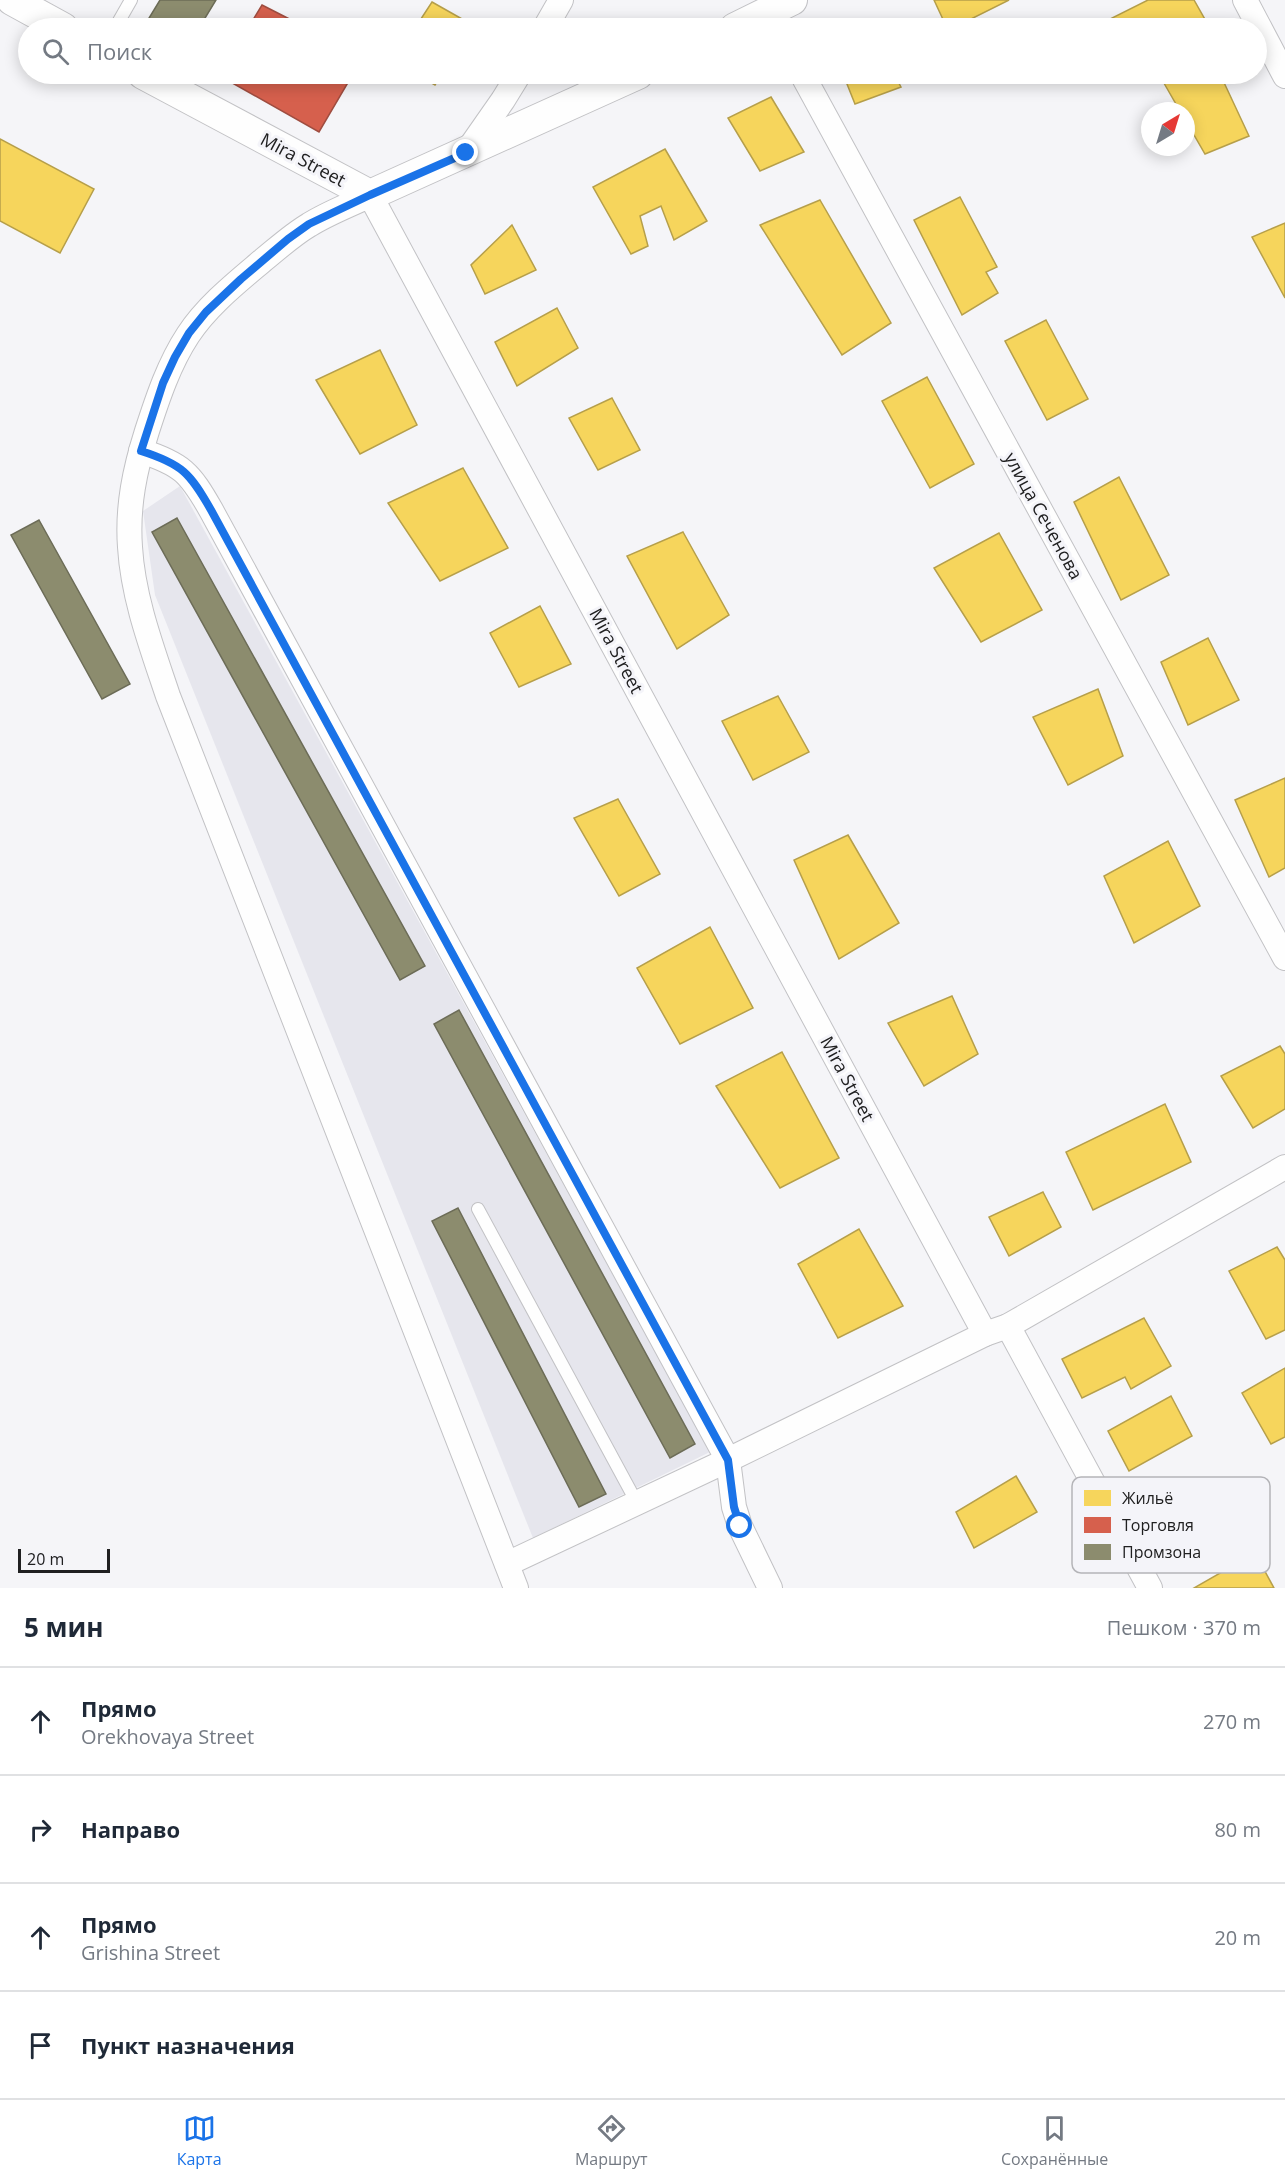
<!DOCTYPE html>
<html lang="ru">
<head>
<meta charset="utf-8">
<style>
  body { margin:0; font-family:"Open Sans",sans-serif; background:#f6f6f7; color:#1f2937 }
  .compass { position:absolute; left:1141px; top:102px; width:54px; height:54px; border-radius:50%; background:#fff; box-shadow:0 3px 15px #0003; rotate:38deg }
  .scale { position:absolute; left:18px; bottom:15px; width:92px; box-sizing:border-box; padding-left:6px; border:3px solid #202021; border-top:0; font-size:16px; line-height:21px; white-space:nowrap; color:#202021; -webkit-text-stroke:4px #f4f4f9; paint-order:stroke }
  .stop { position:absolute; width:18px; height:18px; margin:-14px; border:4px solid #1a73e8; border-radius:50%; background:#fff }
  .stop.end { background:#1a73e8; border-color:#fff; box-shadow:0 2px 6px #0008 }
  .list { margin:0; padding:0; list-style:none }
  h2 { display:flex; justify-content:space-between; align-items:center; height:78px; margin:0; padding:0 24px; font-size:26px }
  h2 small { font-size:20px; font-weight:400; color:#747a83 }
  .list li { display:grid; grid-template-columns:39px 1fr auto; gap:18px; align-items:center; box-sizing:border-box; height:108px; padding:0 24px; border-top:2px solid #e0e1e3 }
  .list b { display:block; font-size:22px; white-space:nowrap }
  .list p { margin:0; font-size:20px; white-space:nowrap; color:#747a83 }
  .list em { font-size:20px; font-style:normal; color:#747a83 }
  .icon { flex:none; width:33px; height:33px; fill:none; stroke:currentColor; stroke-width:2; stroke-linecap:round; stroke-linejoin:round }
  .map { position:relative; flex:none; width:1285px; height:1588px; overflow:hidden }
  .search { position:absolute; background:#fff; box-shadow:0 3px 15px #0003; left:18px; right:18px; top:18px; height:66px; display:flex; align-items:center; gap:15px; box-sizing:border-box; padding:0 21px; border-radius:33px; color:#747a83; font-size:22px }
  .sheet { height:510px; background:#fff }
  nav { display:flex; justify-content:space-around; align-items:center; box-sizing:border-box; height:84px; border-top:2px solid #e0e1e3; background:#fff; font-size:16px; color:#747a83 }
  nav a { display:grid; justify-items:center; gap:3px }
  nav .on { color:#1a73e8 }
  .map>svg:first-child { display:block }
  .built { fill:#e6e6ed }
  .homes { fill:#f6d55c; stroke:#b69f4a; stroke-width:1.5 }
  .shops { fill:#d6604d; stroke:#9f4d40; stroke-width:1.5 }
  .industry { fill:#8c8c6e; stroke:#6c6c57; stroke-width:1.5 }
  .lines { fill:none; stroke-linecap:round; stroke-linejoin:round }
  .service-casing { stroke:#c2c2c5; stroke-width:14 }
  .minor-casing { stroke:#c2c2c5; stroke-width:26 }
  .tertiary-casing { stroke:#c2c2c5; stroke-width:32 }
  .service { stroke:#fefefe; stroke-width:12 }
  .minor { stroke:#fefefe; stroke-width:24 }
  .tertiary { stroke:#fefefe; stroke-width:30 }
  .route { stroke:#1a73e8; stroke-width:8 }
  .labels { text-anchor:middle; stroke-width:6; stroke-linejoin:round; paint-order:stroke }
  .street-label { font-size:18px; fill:#202021; stroke:#f4f4f9 }
  .key { fill:#f4f4f9; stroke:#b4b4b8; stroke-width:1.5 }
  .key-label { font-size:16px; fill:#202021 }
</style>
</head>
<body>
<div class="map">
<svg width="1285" height="1588" viewBox="0 0 1285 1588">
  <rect width="100%" height="100%" fill="#f5f5f8"/>
  <polygon class="built" points="180,486 710,1452 533,1538 155,595 143,511"/>
  <g class="homes">
    <polygon points="934,0 1009,0 953,28 947,28"/>
    <polygon points="1148,0 1194,0 1207,23 1195,28 1102,28 1100,24"/>
    <polygon points="432,2 471,24 468,28 415,28"/>
    <polygon points="416,74 442,74 435,85"/>
    <polygon points="843,74 894,74 901,87 855,104"/>
    <polygon points="1171,74 1220,74 1249,136 1205,154 1186,121 1186,111 1180,111 1161,78"/>
    <polygon points="771,97 804,152 760,171 728,118"/>
    <polygon points="0,139 94,189 60,253 0,221"/>
    <polygon points="665,149 707,221 674,240 661,206 640,216 648,246 631,254 593,187"/>
    <polygon points="960,197 997,267 986,272 998,293 962,315 914,220"/>
    <polygon points="820,200 891,323 842,355 760,225"/>
    <polygon points="1285,223 1285,298 1252,237"/>
    <polygon points="512,225 536,270 485,294 471,265"/>
    <polygon points="557,308 578,348 517,386 495,342"/>
    <polygon points="1046,320 1088,399 1047,420 1005,341"/>
    <polygon points="380,350 417,425 360,454 316,380"/>
    <polygon points="927,377 974,464 930,488 882,401"/>
    <polygon points="612,398 640,450 598,470 569,418"/>
    <polygon points="463,468 508,548 440,581 388,503"/>
    <polygon points="1119,477 1169,575 1121,600 1074,502"/>
    <polygon points="683,532 729,615 677,649 627,556"/>
    <polygon points="999,533 1042,610 981,642 934,568"/>
    <polygon points="540,606 571,664 519,687 490,633"/>
    <polygon points="1208,638 1239,700 1188,725 1161,662"/>
    <polygon points="1098,689 1123,756 1068,785 1033,717"/>
    <polygon points="778,696 809,752 753,780 722,721"/>
    <polygon points="1285,778 1285,868 1269,877 1235,800"/>
    <polygon points="618,799 660,874 619,896 574,818"/>
    <polygon points="848,835 899,923 839,959 794,860"/>
    <polygon points="1168,841 1200,906 1134,943 1104,876"/>
    <polygon points="710,927 753,1008 680,1044 637,968"/>
    <polygon points="952,996 978,1054 924,1086 888,1023"/>
    <polygon points="1280,1046 1285,1054 1285,1109 1253,1128 1221,1076"/>
    <polygon points="782,1052 839,1158 780,1188 716,1086"/>
    <polygon points="1165,1104 1191,1162 1093,1210 1066,1152"/>
    <polygon points="1043,1192 1061,1227 1009,1256 989,1217"/>
    <polygon points="859,1229 903,1306 838,1338 798,1264"/>
    <polygon points="1277,1247 1285,1260 1285,1330 1266,1339 1229,1271"/>
    <polygon points="1144,1318 1171,1366 1131,1389 1125,1377 1082,1398 1062,1359"/>
    <polygon points="1285,1368 1285,1437 1271,1444 1242,1393"/>
    <polygon points="1171,1396 1192,1436 1129,1471 1108,1431"/>
    <polygon points="1016,1476 1037,1512 974,1548 956,1512"/>
    <polygon points="1255,1553 1274,1588 1194,1588"/>
  </g>
  <g class="shops">
    <polygon points="262,5 307,28 248,28"/>
    <polygon points="222,74 353,74 319,132 220,76"/>
  </g>
  <g class="industry">
    <polygon points="160,0 216,0 199,28 143,28"/>
    <polygon points="177,518 425,966 400,980 152,532"/>
    <polygon points="39,520 130,684 102,699 11,535"/>
    <polygon points="459,1010 695,1444 670,1458 434,1024"/>
    <polygon points="458,1208 606,1494 579,1507 432,1221"/>
  </g>
  <g class="lines">
    <g class="service-casing">
      <g id="service">
        <polyline points="115,28 131,0"/>
        <polyline points="478,1209 637,1503"/>
      </g>
    </g>
    <g class="minor-casing">
      <g id="minor">
        <polyline points="1245,0 1285,76"/>
        <polyline points="545,28 561,0"/>
        <polyline points="802,74 1285,958"/>
        <polyline points="466,153 503,100 519,74"/>
        <path d="M141,451C182,464 190,473 211,510L728,1460L734,1507L740,1526L770,1588"/>
        <polyline points="1008,1326 1150,1588"/>
        <polyline points="507,1564 728,1460 985,1334 1008,1326 1285,1167"/>
        <path d="M516,1588L168,696C152,648 133,598 130,547C127,506 135,469 147,431C158,397 169,364 188,335C207,306 236,283 262,261C277,249 292,235 309,225C328,213 350,205 370,195L985,1334"/>
      </g>
    </g>
    <g class="tertiary-casing">
      <g id="tertiary">
        <polyline points="12,0 63,28"/>
        <polyline points="735,28 792,0"/>
        <polyline points="143,74 370,195 638,74"/>
      </g>
    </g>
    <use href="#service" class="service"/>
    <use href="#minor" class="minor"/>
    <use href="#tertiary" class="tertiary"/>
  </g>
  <g class="lines">
    <path class="route" d="M466,153L370,195L309,224L288,239L241,279L206,312L189,333L175,357L163,383L141,451C182,464 190,473 211,510L728,1460L734,1507L740,1526"/>
  </g>
  <g class="labels">
    <g class="street-label">
      <text transform="translate(303 160) rotate(28)" y="6">Mira Street</text>
      <text transform="translate(1043 516) rotate(61)" y="6">улица Сеченова</text>
      <text transform="translate(616 651) rotate(62)" y="6">Mira Street</text>
      <text transform="translate(847 1079) rotate(62)" y="6">Mira Street</text>
    </g>
  </g>
  <rect x="1072" y="1477" width="198" height="96" rx="9" class="key"/>
  <rect x="1084" y="1490" width="27" height="16" fill="#f6d55c"/>
  <rect x="1084" y="1517" width="27" height="16" fill="#d6604d"/>
  <rect x="1084" y="1544" width="27" height="16" fill="#8c8c6e"/>
  <g class="key-label">
    <text x="1122" y="1504">Жильё</text>
    <text x="1122" y="1531">Торговля</text>
    <text x="1122" y="1558">Промзона</text>
  </g>
</svg>
<svg class="compass" viewBox="-18 -18 36 36"><path d="M0-13l5 13h-10z" fill="#e53935"/><path d="M0 13l5-13h-10z" fill="#747a83"/></svg>
<div class="scale">20 m</div>
<div class="stop" style="left:740px;top:1526px"></div>
<div class="stop end" style="left:466px;top:153px"></div>
<div class="search"><svg class="icon" aria-label="search" viewBox="0 0 24 24"><circle cx="10" cy="10" r="6"/><path d="M15 15l6 6"/></svg>Поиск</div>
</div>
<section class="sheet">
<h2>5 мин<small>Пешком · 370 m</small></h2>
<ul class="list">
<li><svg class="icon" aria-label="ahead" viewBox="0 0 24 24"><path d="M12 20V5M6 11l6-6 6 6"/></svg><div><b>Прямо</b><p>Orekhovaya Street</p></div><em>270 m</em></li>
<li><svg class="icon" aria-label="right" viewBox="0 0 24 24"><path d="M7 20v-9h11M14 6l5 5-5 5"/></svg><div><b>Направо</b></div><em>80 m</em></li>
<li><svg class="icon" aria-label="ahead" viewBox="0 0 24 24"><path d="M12 20V5M6 11l6-6 6 6"/></svg><div><b>Прямо</b><p>Grishina Street</p></div><em>20 m</em></li>
<li><svg class="icon" aria-label="arrive" viewBox="0 0 24 24"><path d="M6 21V4h12l-3 4 3 4H6"/></svg><div><b>Пункт назначения</b></div></li>
</ul>
</section>
<nav>
<a class="on"><svg class="icon" aria-label="map" viewBox="0 0 24 24"><path d="M3 6l6-2 6 2 6-2v14l-6 2-6-2-6 2zM9 4v14M15 6v14"/></svg>Карта</a>
<a><svg class="icon" aria-label="directions" viewBox="0 0 24 24"><path d="M12 3l9 9-9 9-9-9zM9 14v-3h6M13 9l2 2-2 2"/></svg>Маршрут</a>
<a><svg class="icon" aria-label="saved" viewBox="0 0 24 24"><path d="M7 4h10v16l-5-4-5 4z"/></svg>Сохранённые</a>
</nav>
</body>
</html>
